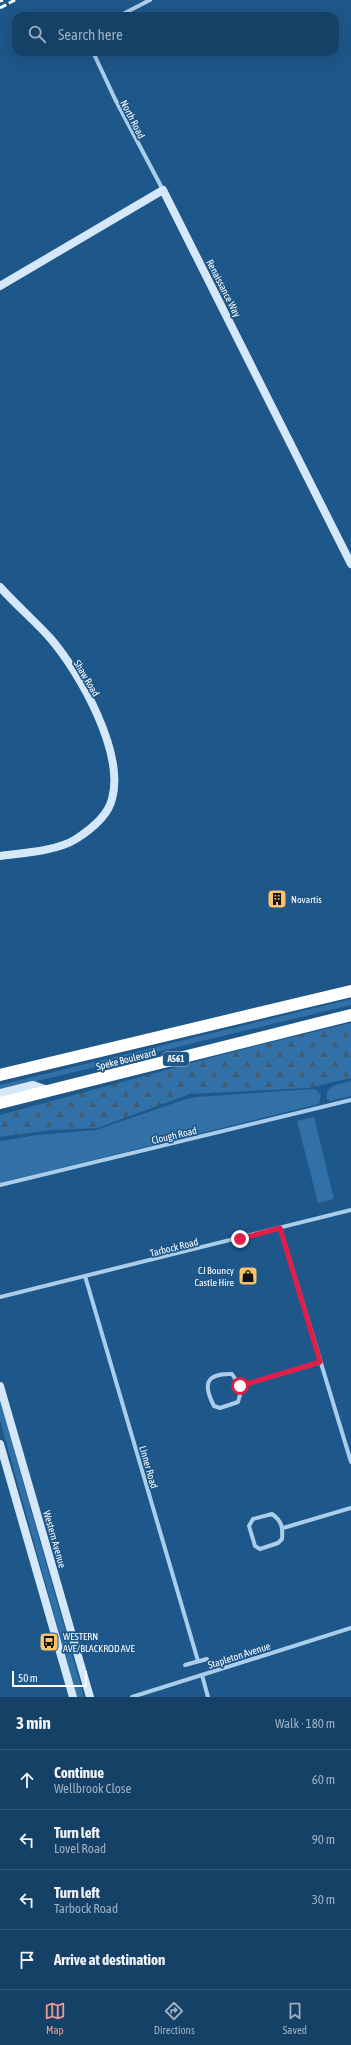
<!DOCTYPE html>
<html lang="en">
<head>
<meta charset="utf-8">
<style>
  body { margin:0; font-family:"Asap Condensed",sans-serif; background:#1f486d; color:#f1f3f6 }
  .scale { position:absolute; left:12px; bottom:10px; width:75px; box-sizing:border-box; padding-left:4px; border:2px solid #fff; border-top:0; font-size:11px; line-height:14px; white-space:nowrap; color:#fff; -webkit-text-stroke:3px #1e5789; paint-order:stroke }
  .stop { position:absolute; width:12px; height:12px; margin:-9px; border:3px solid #e11d48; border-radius:50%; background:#fff }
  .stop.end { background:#e11d48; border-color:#fff; box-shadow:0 1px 4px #0008 }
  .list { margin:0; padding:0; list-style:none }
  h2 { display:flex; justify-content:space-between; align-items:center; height:52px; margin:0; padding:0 16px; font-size:17px }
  h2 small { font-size:13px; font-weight:400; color:#9eafc0 }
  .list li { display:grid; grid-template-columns:26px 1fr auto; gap:12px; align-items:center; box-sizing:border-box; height:60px; padding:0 16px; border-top:1px solid #355a7b }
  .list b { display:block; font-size:15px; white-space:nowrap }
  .list p { margin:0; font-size:13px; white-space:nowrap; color:#9eafc0 }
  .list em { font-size:13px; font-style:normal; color:#9eafc0 }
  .icon { flex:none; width:22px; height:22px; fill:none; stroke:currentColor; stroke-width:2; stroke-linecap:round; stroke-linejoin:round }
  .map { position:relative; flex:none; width:351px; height:1697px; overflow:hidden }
  .search { position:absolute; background:#164167; box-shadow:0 4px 16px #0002; left:12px; right:12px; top:12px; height:44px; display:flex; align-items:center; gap:10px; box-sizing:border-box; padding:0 14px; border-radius:12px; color:#9eafc0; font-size:15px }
  .sheet { height:292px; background:#164167 }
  nav { display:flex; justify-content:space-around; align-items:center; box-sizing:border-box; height:56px; border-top:1px solid #355a7b; background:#164167; font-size:11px; color:#9eafc0 }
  nav a { display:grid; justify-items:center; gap:2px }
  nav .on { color:#e69b98 }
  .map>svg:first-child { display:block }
  .green { fill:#3271a7 }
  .forest { fill:url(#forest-firs) }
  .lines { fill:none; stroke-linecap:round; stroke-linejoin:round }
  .street { stroke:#aacdeb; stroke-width:4 }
  .secondary { stroke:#d5e8f9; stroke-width:8 }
  .highway { stroke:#fff; stroke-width:12 }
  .rail { stroke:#fff; stroke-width:3; stroke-dasharray:7 3; stroke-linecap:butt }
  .route { stroke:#e11d48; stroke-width:5 }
  .labels { text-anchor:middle; stroke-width:3.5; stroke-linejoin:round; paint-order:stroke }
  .shield { fill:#1e5789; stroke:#bccddc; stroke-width:1 }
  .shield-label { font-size:9px; font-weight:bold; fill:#fff }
  .street-label { font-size:10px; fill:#fff; stroke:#1e5789 }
  .poi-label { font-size:10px; fill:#fff; stroke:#1e5789; text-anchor:start }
</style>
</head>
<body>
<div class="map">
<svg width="351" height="1697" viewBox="0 0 351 1697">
  <defs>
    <pattern id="forest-firs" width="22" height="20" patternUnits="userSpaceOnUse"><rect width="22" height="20" fill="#3271a7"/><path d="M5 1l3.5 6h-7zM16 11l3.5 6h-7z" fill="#425b70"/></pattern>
  </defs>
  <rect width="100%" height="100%" fill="#1e5789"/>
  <g class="green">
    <polygon points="351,999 351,1005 0,1090 0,1085"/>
    <path d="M351,1081V1096L330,1101L327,1099C324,1085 341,1084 351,1081Z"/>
    <polygon points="315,1089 321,1095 319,1104 0,1183 0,1141 37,1135 96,1130 186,1099 196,1097"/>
    <polygon points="314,1117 334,1199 318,1203 297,1121"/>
    <polygon points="0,1401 84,1697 77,1697 0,1420"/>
  </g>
  <polygon class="forest" points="351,1023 351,1078 308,1088 190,1094 97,1128 51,1130 0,1137 0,1115 240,1050"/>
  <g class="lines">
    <g class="street">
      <polyline points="119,16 150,0"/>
      <polyline points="93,52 115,99 163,190"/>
      <polyline points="0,1185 351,1100"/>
      <polyline points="280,1228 351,1462"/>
      <polyline points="85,1276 198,1661"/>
      <polyline points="0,1297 351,1210"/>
      <path d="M240,1386L232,1374C205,1373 203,1385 214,1406L220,1408L238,1402L240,1395V1386L320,1362"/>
      <path d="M272,1514C282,1521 283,1528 282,1539L278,1543L260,1549L255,1546L249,1526L253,1519Z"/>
      <polyline points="283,1528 351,1508"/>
      <polyline points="185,1665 207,1659"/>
      <polyline points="202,1675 208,1697"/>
      <polyline points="132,1697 351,1628"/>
    </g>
    <g class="secondary">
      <polyline points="0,286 163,190 351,564"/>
      <path d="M0,587C16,605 35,621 51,639C80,673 125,753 112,799C108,816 90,830 76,839C57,851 23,853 0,856"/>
      <polyline points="0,1093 33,1085 48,1090"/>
      <polyline points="0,1386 90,1697"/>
      <polyline points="0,1444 73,1697"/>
    </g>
    <g class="highway">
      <polyline points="0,1075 351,991"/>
      <polyline points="0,1103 351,1015"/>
    </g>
    <g class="rail">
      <polyline points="0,1 3,0"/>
      <polyline points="0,8 15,0"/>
    </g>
  </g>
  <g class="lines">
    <polyline class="route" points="240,1386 320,1362 280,1228 240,1239"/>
  </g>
  <defs>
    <g id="building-square" transform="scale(1)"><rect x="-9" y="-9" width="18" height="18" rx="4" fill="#fac369" stroke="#1e5789"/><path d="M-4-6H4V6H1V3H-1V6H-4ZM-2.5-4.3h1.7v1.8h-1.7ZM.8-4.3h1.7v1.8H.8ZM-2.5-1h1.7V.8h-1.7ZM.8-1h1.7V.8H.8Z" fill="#111"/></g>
    <g id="shop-square" transform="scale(1)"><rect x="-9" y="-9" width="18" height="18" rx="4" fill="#fac369" stroke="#1e5789"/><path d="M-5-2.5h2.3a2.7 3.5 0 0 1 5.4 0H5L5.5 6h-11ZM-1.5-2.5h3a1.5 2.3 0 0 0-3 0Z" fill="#111"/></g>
    <g id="bus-square" transform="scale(1)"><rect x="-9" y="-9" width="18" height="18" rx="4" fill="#fac369" stroke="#1e5789"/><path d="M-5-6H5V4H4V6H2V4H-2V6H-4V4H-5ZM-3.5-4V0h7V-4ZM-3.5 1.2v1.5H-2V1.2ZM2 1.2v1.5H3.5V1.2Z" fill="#111"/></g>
  </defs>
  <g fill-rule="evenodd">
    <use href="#building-square" x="277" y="899"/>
    <use href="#shop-square" x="248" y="1276"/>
    <use href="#bus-square" x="49" y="1642"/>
  </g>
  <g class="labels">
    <rect class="shield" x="163" y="1052" width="26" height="14" rx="3"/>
    <g class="shield-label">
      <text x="176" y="1062">A561</text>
    </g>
    <g class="street-label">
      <text transform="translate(133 119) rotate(63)" y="4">North Road</text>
      <text transform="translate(224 288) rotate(63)" y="4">Renaissance Way</text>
      <text transform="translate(87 678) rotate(59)" y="4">Shaw Road</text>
      <text transform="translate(126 1059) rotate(-14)" y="4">Speke Boulevard</text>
      <text transform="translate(174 1135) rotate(-13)" y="4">Clough Road</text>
      <text transform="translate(174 1247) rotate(-14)" y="4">Tarbock Road</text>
      <text transform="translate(149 1467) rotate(74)" y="4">Linner Road</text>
      <text transform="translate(55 1539) rotate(74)" y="4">Western Avenue</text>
      <text transform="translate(239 1655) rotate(-18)" y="4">Stapleton Avenue</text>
    </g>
    <g class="poi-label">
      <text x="291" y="903">Novartis</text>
      <text x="234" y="1274" text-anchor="end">CJ Bouncy<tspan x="234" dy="12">Castle Hire</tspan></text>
      <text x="63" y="1640">WESTERN<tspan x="63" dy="12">AVE/BLACKROD AVE</tspan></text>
    </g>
  </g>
</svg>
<div class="scale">50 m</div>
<div class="stop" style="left:240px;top:1386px"></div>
<div class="stop end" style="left:240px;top:1239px"></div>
<div class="search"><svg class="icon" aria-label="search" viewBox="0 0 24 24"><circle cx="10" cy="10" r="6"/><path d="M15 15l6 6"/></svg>Search here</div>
</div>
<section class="sheet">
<h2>3 min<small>Walk · 180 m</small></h2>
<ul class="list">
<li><svg class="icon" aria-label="ahead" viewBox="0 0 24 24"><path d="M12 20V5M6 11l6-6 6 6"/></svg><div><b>Continue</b><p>Wellbrook Close</p></div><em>60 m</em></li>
<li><svg class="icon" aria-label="left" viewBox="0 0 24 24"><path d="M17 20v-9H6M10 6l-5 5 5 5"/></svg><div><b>Turn left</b><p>Lovel Road</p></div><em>90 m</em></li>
<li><svg class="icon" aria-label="left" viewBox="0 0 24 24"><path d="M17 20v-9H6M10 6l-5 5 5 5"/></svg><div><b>Turn left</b><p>Tarbock Road</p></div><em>30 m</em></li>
<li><svg class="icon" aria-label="arrive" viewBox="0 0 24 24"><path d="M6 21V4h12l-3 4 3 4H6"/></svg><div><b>Arrive at destination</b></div></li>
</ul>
</section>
<nav>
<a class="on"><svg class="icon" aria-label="map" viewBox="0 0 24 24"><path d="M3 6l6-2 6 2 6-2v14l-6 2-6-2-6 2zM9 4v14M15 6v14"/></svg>Map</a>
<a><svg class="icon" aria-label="directions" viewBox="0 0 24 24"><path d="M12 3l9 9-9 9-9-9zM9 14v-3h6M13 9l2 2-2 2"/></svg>Directions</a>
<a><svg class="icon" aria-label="saved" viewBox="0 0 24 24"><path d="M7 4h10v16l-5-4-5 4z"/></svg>Saved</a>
</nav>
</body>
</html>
